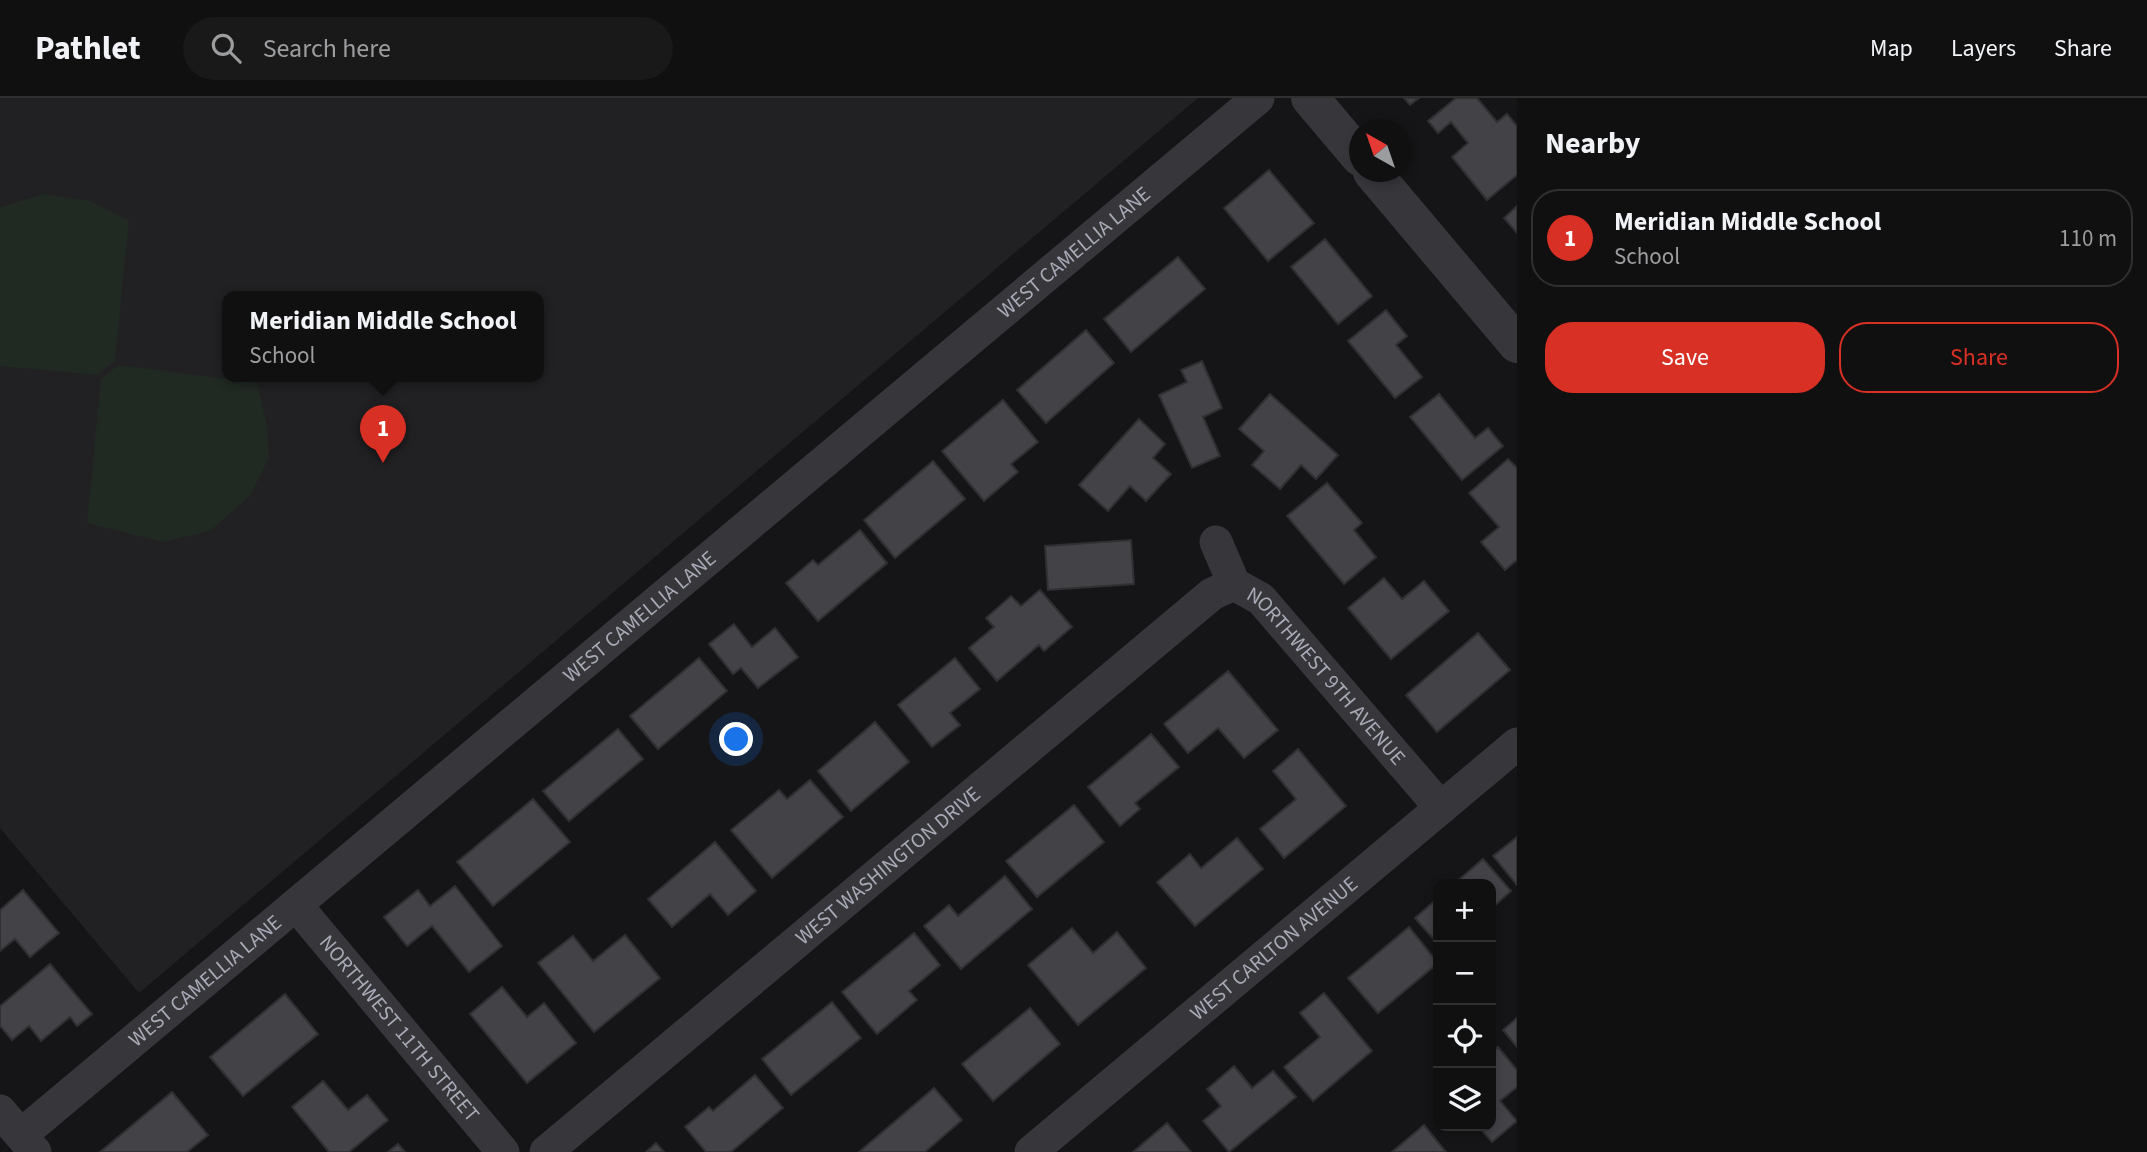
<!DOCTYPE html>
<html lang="en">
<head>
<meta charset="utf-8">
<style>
  body { margin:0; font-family:"Source Sans 3",sans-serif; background:#19191a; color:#f1f3f6 }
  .controls { position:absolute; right:21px; bottom:21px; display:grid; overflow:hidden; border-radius:14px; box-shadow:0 4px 10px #0003 }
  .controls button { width:63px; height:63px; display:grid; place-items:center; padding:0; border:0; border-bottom:2px solid #303031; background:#101011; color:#f1f3f6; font:35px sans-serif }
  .compass { position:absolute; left:1349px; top:21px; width:63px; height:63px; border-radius:50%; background:#101011; box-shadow:0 4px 10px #0003; rotate:320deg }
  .you { position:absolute; left:737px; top:642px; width:24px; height:24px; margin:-18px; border:5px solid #fff; border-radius:50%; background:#1a73e8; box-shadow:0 0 0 10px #1a73e833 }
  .badge { display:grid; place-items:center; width:46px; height:46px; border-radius:50%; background:#d93025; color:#fff; font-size:23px; font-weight:700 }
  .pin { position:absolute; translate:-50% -58px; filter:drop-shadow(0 2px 4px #0008) }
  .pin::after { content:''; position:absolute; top:37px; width:24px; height:21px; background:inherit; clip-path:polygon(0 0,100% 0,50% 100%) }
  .popup { position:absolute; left:222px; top:193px; width:322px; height:91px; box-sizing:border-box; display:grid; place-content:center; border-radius:14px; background:#101011; filter:drop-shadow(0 2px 5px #0005); font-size:23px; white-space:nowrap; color:#9c9d9f }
  .popup b { font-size:26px; color:#f1f3f6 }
  .popup::after { content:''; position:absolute; left:50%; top:100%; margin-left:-14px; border:14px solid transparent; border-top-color:#101011 }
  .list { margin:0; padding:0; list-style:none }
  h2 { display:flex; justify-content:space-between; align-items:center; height:91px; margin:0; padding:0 28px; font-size:30px }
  h2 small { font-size:23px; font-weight:400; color:#9c9d9f }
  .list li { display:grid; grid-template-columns:46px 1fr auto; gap:21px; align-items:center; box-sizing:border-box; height:98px; margin:0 14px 14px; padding:0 14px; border:2px solid #303031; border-radius:28px }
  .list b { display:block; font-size:26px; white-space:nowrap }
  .list p { margin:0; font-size:23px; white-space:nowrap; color:#9c9d9f }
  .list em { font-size:23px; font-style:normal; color:#9c9d9f }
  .actions { display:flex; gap:14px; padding:21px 28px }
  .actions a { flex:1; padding:16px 0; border:2px solid #d93025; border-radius:28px; text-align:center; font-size:24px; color:#d93025 }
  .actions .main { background:#d93025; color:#fff }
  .icon { flex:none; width:38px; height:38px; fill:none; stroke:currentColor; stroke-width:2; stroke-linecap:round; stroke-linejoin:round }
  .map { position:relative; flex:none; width:1517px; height:1054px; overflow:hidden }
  header { display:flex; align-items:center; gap:42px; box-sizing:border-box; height:98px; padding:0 35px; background:#101011; border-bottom:2px solid #303031 }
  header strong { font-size:33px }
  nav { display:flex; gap:38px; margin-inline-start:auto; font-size:24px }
  .search { width:490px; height:63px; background:#19191a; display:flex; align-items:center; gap:18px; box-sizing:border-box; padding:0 24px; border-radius:38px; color:#9c9d9f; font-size:26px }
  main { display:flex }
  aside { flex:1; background:#101011 }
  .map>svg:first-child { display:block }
  .built { fill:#212123; fill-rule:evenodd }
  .green { fill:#212923 }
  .building { fill:#424247; stroke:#302f32; stroke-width:2 }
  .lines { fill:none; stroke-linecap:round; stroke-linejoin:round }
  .minor { stroke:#36363b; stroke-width:33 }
  .tertiary { stroke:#36363b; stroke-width:38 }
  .labels { text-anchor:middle; stroke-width:5; stroke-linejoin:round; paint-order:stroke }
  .street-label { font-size:21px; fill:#a8aab6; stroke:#101012 }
</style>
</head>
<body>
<header>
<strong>Pathlet</strong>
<div class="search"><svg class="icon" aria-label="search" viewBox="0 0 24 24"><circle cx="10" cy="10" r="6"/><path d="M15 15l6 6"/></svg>Search here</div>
<nav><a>Map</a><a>Layers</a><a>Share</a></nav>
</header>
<main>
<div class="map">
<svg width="1517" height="1054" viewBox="0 0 1517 1054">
  <rect width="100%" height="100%" fill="#151517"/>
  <path class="built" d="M0,0H1198L139,895L0,730ZM227,199H539V279H227Z"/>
  <g class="green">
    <polygon points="44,96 90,103 129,122 115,263 97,277 0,268 0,109"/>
    <polygon points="118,267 257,285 267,327 269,360 250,398 210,433 162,444 87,425 101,281"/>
  </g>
  <g class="building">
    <polygon points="1404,0 1419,0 1410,7"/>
    <polygon points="1456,0 1477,0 1497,24 1507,16 1517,28 1517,77 1487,102 1452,59 1468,45 1451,24 1438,35 1428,23"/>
    <polygon points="1269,72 1314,125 1268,163 1224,110"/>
    <polygon points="1517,108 1517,135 1504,120"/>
    <polygon points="1325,141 1372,198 1338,226 1291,169"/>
    <polygon points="1178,159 1205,191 1131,254 1104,221"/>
    <polygon points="1386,212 1407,238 1396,247 1422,279 1395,300 1348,243"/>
    <polygon points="1086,232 1114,265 1046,325 1017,292"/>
    <polygon points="1202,263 1222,310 1203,319 1220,358 1192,370 1159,297 1187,284 1181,272"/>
    <polygon points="1270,296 1338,357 1316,381 1301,367 1280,391 1252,367 1264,353 1239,331"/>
    <polygon points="1439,296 1475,340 1488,330 1503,348 1462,382 1410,319"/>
    <polygon points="1003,302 1038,344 1011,366 1018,374 984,403 942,353"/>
    <polygon points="1139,321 1165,346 1153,360 1171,376 1146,403 1130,388 1108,413 1079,387"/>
    <polygon points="1508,361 1517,370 1517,462 1505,472 1481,444 1499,429 1469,395"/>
    <polygon points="933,363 965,401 895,460 864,422"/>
    <polygon points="1327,385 1362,425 1354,432 1376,459 1344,486 1287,418"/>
    <polygon points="860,432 887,465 818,523 786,485 813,462 818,467"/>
    <polygon points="1131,442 1134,486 1048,492 1045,448"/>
    <polygon points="1384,480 1402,501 1424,483 1449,513 1391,561 1348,510"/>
    <polygon points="1040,492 1072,529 1044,553 1039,547 997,583 969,550 994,529 986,520 1011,498 1021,508"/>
    <polygon points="734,526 752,549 775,530 798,559 758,590 741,570 733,576 709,546"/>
    <polygon points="1478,535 1510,572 1437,634 1406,597"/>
    <polygon points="699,560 727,593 658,651 630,618"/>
    <polygon points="955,560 980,591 950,615 960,627 932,649 898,607"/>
    <polygon points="1228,573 1278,632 1244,660 1218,630 1188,655 1164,626"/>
    <polygon points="875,624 909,664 851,713 818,673"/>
    <polygon points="618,631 643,661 569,723 543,693"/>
    <polygon points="1151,636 1179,669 1135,705 1140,711 1120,728 1088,689"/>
    <polygon points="1298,651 1346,708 1284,760 1260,731 1296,701 1273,673"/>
    <polygon points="810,682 843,719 772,780 731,732 779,692 787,701"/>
    <polygon points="533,701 570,744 493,808 457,764"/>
    <polygon points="1074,707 1104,744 1037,799 1006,763"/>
    <polygon points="1517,739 1517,787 1493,758"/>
    <polygon points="1237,740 1263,771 1195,828 1157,784 1190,756 1201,770"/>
    <polygon points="715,744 756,793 728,817 710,796 672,829 648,801"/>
    <polygon points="1483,761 1511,793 1491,811 1491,786 1454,786"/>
    <polygon points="1005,778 1032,811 961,871 924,828 949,807 958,818"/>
    <polygon points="455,788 502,848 469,874 432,828 407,848 384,819 418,792 430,808"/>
    <polygon points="23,792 59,835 30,859 15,841 0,853 0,812"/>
    <polygon points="1438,800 1438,846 1415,820"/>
    <polygon points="1409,829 1438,865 1378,915 1348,880"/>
    <polygon points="1072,830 1093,855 1117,834 1146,870 1078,927 1028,867"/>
    <polygon points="914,835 940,867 909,893 917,902 877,936 842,894"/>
    <polygon points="625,837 660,880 594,934 538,865 573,838 593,863"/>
    <polygon points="50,866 92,916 77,928 70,919 41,943 29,928 12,942 0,928 0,908"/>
    <polygon points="502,889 527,919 544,905 576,945 527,985 470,916"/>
    <polygon points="1324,895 1372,953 1313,1003 1284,969 1320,939 1300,915"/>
    <polygon points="285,896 318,936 243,998 210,959"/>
    <polygon points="832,904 861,940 791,997 762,961"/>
    <polygon points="1030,910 1060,946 993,1003 962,966"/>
    <polygon points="1517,920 1517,949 1503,932"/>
    <polygon points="1498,949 1517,972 1517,989 1500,1003 1517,1023 1492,1044 1478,1028 1491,1028 1491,955"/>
    <polygon points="1234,968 1252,990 1273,973 1296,999 1229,1054 1203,1023 1221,1008 1207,991"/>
    <polygon points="755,977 783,1010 731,1054 706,1054 685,1029 709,1009 713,1013"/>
    <polygon points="323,983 348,1012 367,997 388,1022 349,1054 329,1054 292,1009"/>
    <polygon points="934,990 962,1022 925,1054 859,1054"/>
    <polygon points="172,994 208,1037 187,1054 100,1054"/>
    <polygon points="1167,1025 1191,1054 1133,1054"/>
    <polygon points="1424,1027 1446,1054 1392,1054"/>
    <polygon points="656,1045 664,1054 646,1054"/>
    <polygon points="398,1046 405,1054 388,1054"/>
  </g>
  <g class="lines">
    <g class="minor">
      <path id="s1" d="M1216,444L1234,486L1261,501L1441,710"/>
      <path id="s2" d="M296,807L503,1054"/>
      <polyline points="0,1013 35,1054"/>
      <path id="s3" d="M21,1037L1258,0"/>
      <path id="s4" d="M546,1054L1212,496L1234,486"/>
      <path id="s5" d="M1031,1054L1517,646"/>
    </g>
    <g class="tertiary">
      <polyline points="1310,0 1360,59"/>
      <polyline points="1372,74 1517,246"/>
    </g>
  </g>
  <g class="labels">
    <g class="street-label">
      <text dy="7" stroke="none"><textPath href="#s3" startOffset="1374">WEST CAMELLIA LANE</textPath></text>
      <text dy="7" stroke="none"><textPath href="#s3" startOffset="807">WEST CAMELLIA LANE</textPath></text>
      <text dy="7" stroke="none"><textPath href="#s1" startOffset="177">NORTHWEST 9TH AVENUE</textPath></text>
      <text dy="7" stroke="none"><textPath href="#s4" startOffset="446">WEST WASHINGTON DRIVE</textPath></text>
      <text dy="7" stroke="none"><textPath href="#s5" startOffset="317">WEST CARLTON AVENUE</textPath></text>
      <text dy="7" stroke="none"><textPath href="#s3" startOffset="240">WEST CAMELLIA LANE</textPath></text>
      <text dy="7" stroke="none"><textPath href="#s2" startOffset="161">NORTHWEST 11TH STREET</textPath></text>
    </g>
  </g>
</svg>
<div class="controls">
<button>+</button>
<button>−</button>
<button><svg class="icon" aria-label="locate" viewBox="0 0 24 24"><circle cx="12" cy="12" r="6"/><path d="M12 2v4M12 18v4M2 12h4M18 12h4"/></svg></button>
<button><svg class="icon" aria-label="layers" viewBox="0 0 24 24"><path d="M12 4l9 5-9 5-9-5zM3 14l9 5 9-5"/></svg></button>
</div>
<svg class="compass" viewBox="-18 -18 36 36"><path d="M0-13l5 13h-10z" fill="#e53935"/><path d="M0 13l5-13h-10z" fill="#9c9d9f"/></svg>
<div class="you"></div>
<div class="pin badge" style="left:383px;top:365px">1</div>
<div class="popup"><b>Meridian Middle School</b>School</div>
</div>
<aside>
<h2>Nearby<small></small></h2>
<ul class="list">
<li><span class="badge">1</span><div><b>Meridian Middle School</b><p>School</p></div><em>110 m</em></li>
</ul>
<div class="actions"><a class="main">Save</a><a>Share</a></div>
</aside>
</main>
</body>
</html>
